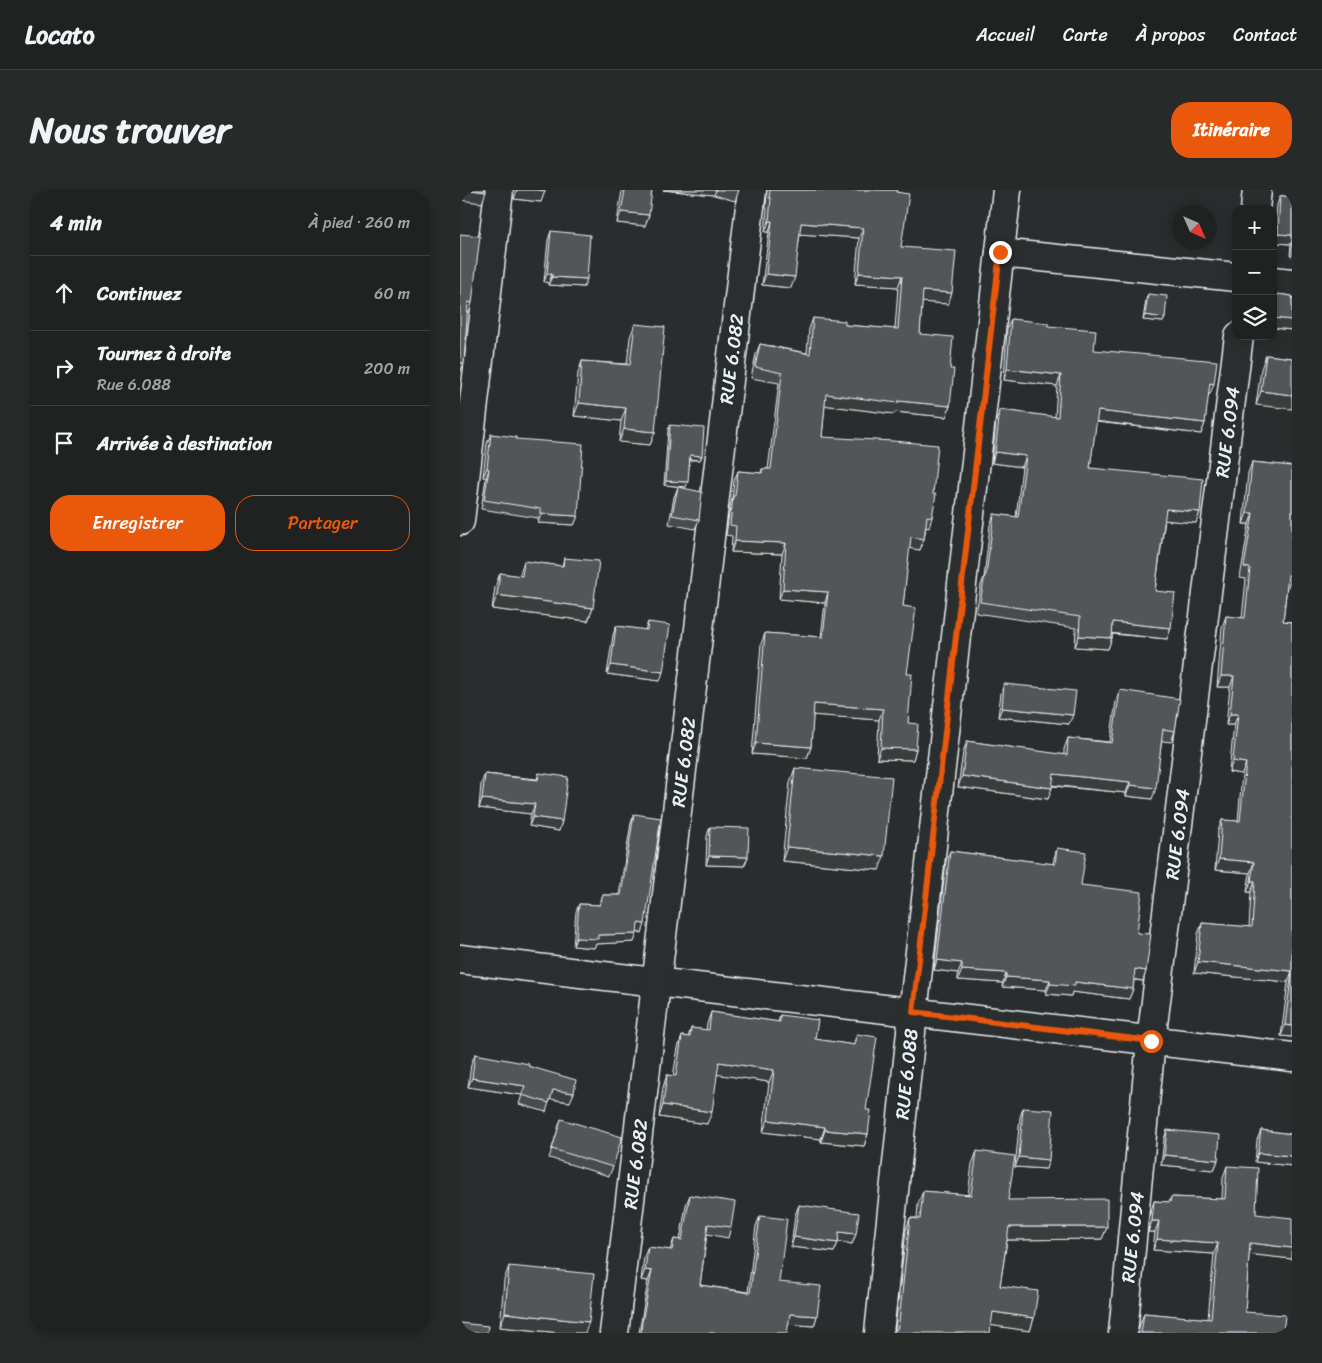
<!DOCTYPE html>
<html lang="fr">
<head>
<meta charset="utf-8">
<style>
  body { margin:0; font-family:Sriracha,sans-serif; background:#282a2a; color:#f1f3f6 }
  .controls { position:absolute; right:15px; top:15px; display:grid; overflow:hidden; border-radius:10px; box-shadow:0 2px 12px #0003 }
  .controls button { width:45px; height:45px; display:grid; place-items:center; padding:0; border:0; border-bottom:1px solid #3d3f40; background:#202222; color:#f1f3f6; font:25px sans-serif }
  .compass { position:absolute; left:712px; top:15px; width:45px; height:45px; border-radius:50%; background:#202222; box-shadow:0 2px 12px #0003; rotate:135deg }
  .stop { position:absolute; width:15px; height:15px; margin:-11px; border:4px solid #ea580c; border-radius:50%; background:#fff }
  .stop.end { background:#ea580c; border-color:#fff; box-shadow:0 1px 5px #0008 }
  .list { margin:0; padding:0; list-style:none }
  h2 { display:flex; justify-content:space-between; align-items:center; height:65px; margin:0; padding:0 20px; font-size:21px }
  h2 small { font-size:16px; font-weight:400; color:#a2a4a5 }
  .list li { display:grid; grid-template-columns:32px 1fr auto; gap:15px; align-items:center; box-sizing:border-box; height:75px; padding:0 20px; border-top:1px solid #3d3f40 }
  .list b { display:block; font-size:19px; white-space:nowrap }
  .list p { margin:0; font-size:16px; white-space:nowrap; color:#a2a4a5 }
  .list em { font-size:16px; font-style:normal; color:#a2a4a5 }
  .actions { display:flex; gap:10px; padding:15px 20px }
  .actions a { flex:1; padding:11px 0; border:1px solid #ea580c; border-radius:20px; text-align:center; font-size:18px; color:#ea580c }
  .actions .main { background:#ea580c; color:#fff }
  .icon { flex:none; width:28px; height:28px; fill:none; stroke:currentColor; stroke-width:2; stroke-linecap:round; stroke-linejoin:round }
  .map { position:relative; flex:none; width:832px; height:1143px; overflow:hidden; border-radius:20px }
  header { display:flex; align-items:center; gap:30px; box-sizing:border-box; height:70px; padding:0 25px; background:#202222; border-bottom:1px solid #3d3f40 }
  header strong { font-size:24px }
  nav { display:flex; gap:28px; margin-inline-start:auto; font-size:18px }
  .intro { display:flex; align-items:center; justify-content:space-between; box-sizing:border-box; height:120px; padding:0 30px }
  h1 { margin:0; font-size:35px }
  .button { padding:12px 22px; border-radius:20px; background:#ea580c; color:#fff; font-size:18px; font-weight:700 }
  main { display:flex; gap:30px; padding:0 30px }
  aside { flex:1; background:#202222; border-radius:20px; box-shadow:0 2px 12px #0003 }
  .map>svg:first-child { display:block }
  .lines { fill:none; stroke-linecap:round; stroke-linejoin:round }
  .minor-casing { stroke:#e8f1f8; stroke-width:31 }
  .minor { stroke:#2a2d2e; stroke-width:28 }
  .wall { fill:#474b4d; stroke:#e8f1f8 }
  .shaded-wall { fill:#3a3d3e; stroke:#e8f1f8 }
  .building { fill:#535759; stroke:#e8f1f8 }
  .route { stroke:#ea580c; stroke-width:6 }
  .labels { text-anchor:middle; stroke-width:4; stroke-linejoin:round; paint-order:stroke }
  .street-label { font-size:19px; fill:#e8f1f8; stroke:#2a2d2e }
</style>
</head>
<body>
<header>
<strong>Locato</strong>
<nav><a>Accueil</a><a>Carte</a><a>À propos</a><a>Contact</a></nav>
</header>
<div class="intro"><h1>Nous trouver</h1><a class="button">Itinéraire</a></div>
<main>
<aside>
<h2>4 min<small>À pied · 260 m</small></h2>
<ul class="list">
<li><svg class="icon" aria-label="ahead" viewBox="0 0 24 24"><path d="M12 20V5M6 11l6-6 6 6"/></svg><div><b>Continuez</b></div><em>60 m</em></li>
<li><svg class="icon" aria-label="right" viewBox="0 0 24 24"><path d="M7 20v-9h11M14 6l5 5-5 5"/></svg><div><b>Tournez à droite</b><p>Rue 6.088</p></div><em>200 m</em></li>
<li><svg class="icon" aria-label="arrive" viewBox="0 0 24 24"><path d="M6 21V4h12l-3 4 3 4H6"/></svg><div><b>Arrivée à destination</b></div></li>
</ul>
<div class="actions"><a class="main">Enregistrer</a><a>Partager</a></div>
</aside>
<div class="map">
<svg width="832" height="1143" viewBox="0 0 832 1143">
  <rect width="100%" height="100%" fill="#2a2d2e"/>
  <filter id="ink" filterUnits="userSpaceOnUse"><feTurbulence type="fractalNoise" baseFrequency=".02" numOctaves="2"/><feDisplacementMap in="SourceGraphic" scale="10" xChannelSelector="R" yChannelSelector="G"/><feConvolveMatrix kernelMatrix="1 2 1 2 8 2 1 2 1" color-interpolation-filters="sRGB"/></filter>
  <g filter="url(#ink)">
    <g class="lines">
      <g class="minor-casing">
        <g id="minor">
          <polyline points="795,19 797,0"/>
          <polyline points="540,63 776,87"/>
          <polyline points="813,91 832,93"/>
          <polyline points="0,331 39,0"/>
          <polyline points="0,769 832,867"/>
          <polyline points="154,1143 292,0"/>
          <polyline points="419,1143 453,823 547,0"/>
          <polyline points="663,1143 691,851 779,146"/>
        </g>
      </g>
      <use href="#minor" class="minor"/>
    </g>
    <g class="wall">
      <polygon points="53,0 85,0 81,12 54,9"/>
      <polygon points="162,0 192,0 185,36 157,33"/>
      <polygon points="203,0 279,0 275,11 254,5"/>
      <polygon points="307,0 437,0 441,57 488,114 462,112 460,144 490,179 490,216 486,227 435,222 434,224 365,215 362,247 473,304 472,327 469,338 466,337 464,349 460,360 449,358 443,416 447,484 448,533 456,559 453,570 417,569 419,530 353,525 351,557 347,568 292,564 301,454 305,443 361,447 365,413 319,409 322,364 271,362 272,346 266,345 270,317 272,309 274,291 278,281 301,283 302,279 308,279 319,193 291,188 296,164 300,154 347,163 349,139 353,128 385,135 435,139 438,97 395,94 399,48 340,44 331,98 302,95 309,42 305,42 307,19 306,18"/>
      <polygon points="820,6 832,6 832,66 830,66 831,54 814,53 817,15"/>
      <polygon points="91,41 124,97 88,95 89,93 84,92 88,50"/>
      <polygon points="688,104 705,128 703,132 683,130 686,109"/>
      <polygon points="817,104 832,106 832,140 813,138 813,114"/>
      <polygon points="551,129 588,136 634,160 750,204 748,204 745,233 741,244 636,232 630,278 740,322 736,333 705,330 695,401 711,438 707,449 652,444 652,448 648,459 615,457 616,438 516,423 521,395 524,387 530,335 534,324 556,327 562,277 532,273 536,231 540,220 595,227 597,196 544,190 547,139"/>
      <polygon points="175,134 195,242 190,255 159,252 161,231 114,226 118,183 122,171 167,174 170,147"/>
      <polygon points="806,165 832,168 796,215 801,179"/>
      <polygon points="210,235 242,266 240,270 230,270 226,297 204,295 208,240"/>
      <polygon points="31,244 56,249 118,326 114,335 78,333 78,328 21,319 26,288 23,287 27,253"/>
      <polygon points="792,272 832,276 832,387 828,397 827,396 823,431 832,432 832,847 821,846 828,792 734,783 738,744 742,733 789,737 791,702 787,702 790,683 755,680 758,641 762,630 778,631 782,584 769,582 774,535 766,535 770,497 757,497 762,437 766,426 782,428 786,389 780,388 789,334 783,334 788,283"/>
      <polygon points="218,297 239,330 235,339 209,334 214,307"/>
      <polygon points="104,368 133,418 128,431 32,419 35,397 40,383 59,386 64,371 102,376"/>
      <polygon points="188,432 200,491 147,484 153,445 156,436 185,440"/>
      <polygon points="544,494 609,534 538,527 541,503"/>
      <polygon points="660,500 715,541 711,552 702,551 692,609 666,606 666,603 592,596 588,609 498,597 503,562 507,551 604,565 604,559 608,548 650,552 656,511"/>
      <polygon points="335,578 419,680 322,671 330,592"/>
      <polygon points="79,583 102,631 99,641 69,636 71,624 19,618 21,594 25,584 77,589"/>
      <polygon points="174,624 182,743 177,742 174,752 136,754 134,758 113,756 116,722 119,714 139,715 143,705 159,705 171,633"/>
      <polygon points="250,637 288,667 284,676 246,675 247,646"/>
      <polygon points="597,658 621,695 677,743 686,781 683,791 674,790 673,799 669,809 612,802 611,806 586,804 586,800 542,797 543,793 498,790 498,783 474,780 486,671 490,661 593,674 594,668"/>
      <polygon points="251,822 318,832 320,825 355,849 393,855 397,844 408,944 404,956 361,952 361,949 303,942 309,892 257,884 247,934 199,927 203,897 207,885 213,886 218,858 222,846 228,847 231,838 246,840 247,834"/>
      <polygon points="15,864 68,876 110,912 90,909 86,922 59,914 62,905 8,897 11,874"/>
      <polygon points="563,918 586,979 555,977 560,927"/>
      <polygon points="101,929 153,977 149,986 89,968"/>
      <polygon points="707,940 758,970 754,980 701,975 704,949"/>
      <polygon points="801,940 832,944 832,976 795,972 797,950"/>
      <polygon points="517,961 548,1010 647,1037 642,1049 547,1050 540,1096 574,1128 570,1141 531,1135 435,1140 446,1040 450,1028 457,1028 458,1014 463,1001 508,1005 512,974"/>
      <polygon points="767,976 796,1024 832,1069 789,1064 785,1122 823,1143 678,1143 680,1134 684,1123 748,1129 754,1064 693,1060 695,1042 688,1042 690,1023 694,1011 709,1012 711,1007 762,1009 763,987"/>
      <polygon points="230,1005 271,1037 268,1048 247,1044 240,1095 288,1102 296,1036 300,1026 319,1092 357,1126 354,1136 328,1134 327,1143 179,1143 188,1091 181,1090 184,1067 188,1057 210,1060 214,1049 220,1050 226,1015"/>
      <polygon points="339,1015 396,1044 392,1054 378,1052 374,1062 331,1057 335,1025"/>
      <polygon points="49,1076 125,1143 101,1143 40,1137 44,1090"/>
    </g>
    <g class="shaded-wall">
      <polygon points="0,0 12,0 26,2 22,13 0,10"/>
      <polygon points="57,0 77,0 85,1 81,12 54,9"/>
      <polygon points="203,0 256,0 254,5"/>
      <polygon points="161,22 189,25 185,36 157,33"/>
      <polygon points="309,31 312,31 309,42 305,42"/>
      <polygon points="341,33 403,38 399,48 337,44"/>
      <polygon points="818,44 832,45 832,50 831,54 814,53"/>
      <polygon points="399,83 442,86 438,97 395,94"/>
      <polygon points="87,84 92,84 89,93 84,92"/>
      <polygon points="306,84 335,87 331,98 302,95"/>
      <polygon points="92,87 127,89 124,97 88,95"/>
      <polygon points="463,101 492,103 488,114 459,112"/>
      <polygon points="8,112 12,113 9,123 5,122"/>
      <polygon points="685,125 705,128 703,132 683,130"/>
      <polygon points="814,128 832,130 832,140 813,138 813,131"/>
      <polygon points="0,173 4,173 0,183"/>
      <polygon points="547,179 601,185 597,196 544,190"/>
      <polygon points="750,193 754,194 750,204 746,204"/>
      <polygon points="801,201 832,205 832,219 796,215"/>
      <polygon points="366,204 490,216 486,227 435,222 434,224 362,215"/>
      <polygon points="119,213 166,218 161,231 114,226"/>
      <polygon points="638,221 745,233 741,244 634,231"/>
      <polygon points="164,239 195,242 190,255 159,252"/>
      <polygon points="535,262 566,266 562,277 532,273"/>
      <polygon points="230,265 242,266 240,270 228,269"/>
      <polygon points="27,278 29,279 26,288 23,287"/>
      <polygon points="206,291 228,292 226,297 204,295"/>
      <polygon points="706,319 740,322 736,333 702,330"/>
      <polygon points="787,323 793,323 789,334 783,334"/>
      <polygon points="81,324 118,326 114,335 78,333"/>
      <polygon points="451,347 464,349 460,360 447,358"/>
      <polygon points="275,351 326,353 322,364 271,362"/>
      <polygon points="323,399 368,402 365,413 319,409"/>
      <polygon points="37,405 133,418 128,431 32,419"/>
      <polygon points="653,432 711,438 707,449 649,443"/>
      <polygon points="619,446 652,448 648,459 615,457"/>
      <polygon points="151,475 203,482 200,491 147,484"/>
      <polygon points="761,486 774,486 770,497 757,497"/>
      <polygon points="354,514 423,519 419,530 350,525"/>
      <polygon points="542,518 613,525 609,534 538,527"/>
      <polygon points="770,524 778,524 774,535 766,535"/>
      <polygon points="296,553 351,557 347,568 292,564"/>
      <polygon points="421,558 456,559 453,570 417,569"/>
      <polygon points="773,571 786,573 782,584 769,582"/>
      <polygon points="594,584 670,592 666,603 590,595"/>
      <polygon points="502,586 592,598 588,609 498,597"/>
      <polygon points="670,595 696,598 692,609 666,606"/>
      <polygon points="22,609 75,614 71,624 19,618"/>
      <polygon points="73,627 102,631 99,641 69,636"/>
      <polygon points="327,657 424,666 419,680 322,671"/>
      <polygon points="249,666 288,667 284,676 246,675"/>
      <polygon points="759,669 794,672 790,683 755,680"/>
      <polygon points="791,691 795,691 791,702 787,702"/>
      <polygon points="178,733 185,734 182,743 175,742"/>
      <polygon points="177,744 174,752 136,754 134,758 113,756 116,748 138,745"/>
      <polygon points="477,770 502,773 498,783 474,780"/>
      <polygon points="738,772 832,781 828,792 734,783"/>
      <polygon points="675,779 686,781 683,791 671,789"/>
      <polygon points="502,780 546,783 543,793 498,790"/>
      <polygon points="546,787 590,790 586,800 542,797"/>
      <polygon points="615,792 673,799 669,809 612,802 611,806 586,804 590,794"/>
      <polygon points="825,835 832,836 832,847 821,846"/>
      <polygon points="259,872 314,880 309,892 254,884"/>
      <polygon points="12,888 65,896 62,905 8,897"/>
      <polygon points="93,900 114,903 110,912 90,909"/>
      <polygon points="203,915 252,922 247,934 199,927"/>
      <polygon points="308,930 365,937 361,949 303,942"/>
      <polygon points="365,940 408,944 404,956 361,952"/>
      <polygon points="798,963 832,966 832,976 795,972"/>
      <polygon points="704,965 758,970 754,980 701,975"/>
      <polygon points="559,967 589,970 586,979 555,977"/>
      <polygon points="692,1031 699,1031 695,1042 688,1042"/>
      <polygon points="549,1037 647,1037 642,1049 544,1050"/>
      <polygon points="379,1042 396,1044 392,1054 376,1051"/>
      <polygon points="334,1047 378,1053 374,1062 331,1057"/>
      <polygon points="697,1049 758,1053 754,1064 693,1060"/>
      <polygon points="790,1053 832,1058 832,1069 786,1064"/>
      <polygon points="185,1080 192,1081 188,1091 181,1090"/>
      <polygon points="533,1122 574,1128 570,1141 528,1135"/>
      <polygon points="45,1123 129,1132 125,1143 101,1143 40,1137"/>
      <polygon points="330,1124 357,1126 354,1136 326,1134"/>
    </g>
    <g class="building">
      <polygon points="12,0 26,0 26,2"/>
      <polygon points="165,0 192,0 189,25 161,22"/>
      <polygon points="310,0 437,0 436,2 449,4 441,57 496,61 492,103 463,101 460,144 493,147 490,179 494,179 490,216 438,211 438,213 366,204 362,247 433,251 478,255 473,304 476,304 472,327 467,326 464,349 451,347 443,416 456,418 447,484 452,484 448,533 458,534 456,559 421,558 423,519 354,514 351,557 296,553 305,443 363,447 368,402 323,399 326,353 275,351 276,336 270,335 273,306 275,306 278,281 302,283 302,279 311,279 322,183 295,177 300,154 350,164 353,128 385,131 385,135 438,139 442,86 399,83 403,38 341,33 335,87 306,84 312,31 309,31 311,8 309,8"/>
      <polygon points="820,6 832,6 832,45 818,44"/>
      <polygon points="91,41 130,45 127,89 92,87 92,84 87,84"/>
      <polygon points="0,44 20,46 12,113 8,112 4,173 0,173"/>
      <polygon points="688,104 707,106 705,128 685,125"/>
      <polygon points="817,104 832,106 832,130 814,128"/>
      <polygon points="551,129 588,133 588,136 636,140 634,160 757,171 754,194 750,193 745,233 638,221 630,278 743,289 740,322 706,319 695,401 715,403 711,438 653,432 652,448 619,446 620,427 520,412 525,385 526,385 534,324 558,327 566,266 535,262 540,220 598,227 601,185 547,179"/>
      <polygon points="175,134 205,137 195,242 164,239 166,218 119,213 122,171 170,175"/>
      <polygon points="806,165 832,168 832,205 801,201"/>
      <polygon points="210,235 244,238 242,266 230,265 228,292 206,291"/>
      <polygon points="31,244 56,247 56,249 123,254 118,326 81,324 81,319 24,310 29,279 27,278"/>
      <polygon points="792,272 832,276 832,385 828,385 823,431 832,432 832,836 825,835 832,781 738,772 742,733 792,737 795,691 791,691 794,672 759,669 762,630 780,631 786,573 773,571 778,524 770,524 774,486 761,486 766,426 785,428 790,378 784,377 793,323 787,323"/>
      <polygon points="218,297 242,302 239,330 212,325"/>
      <polygon points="104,368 139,371 133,418 37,405 40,383 62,386 64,371 103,376"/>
      <polygon points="188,432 210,435 203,482 151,475 156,436 187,440"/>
      <polygon points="544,494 616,501 613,525 542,518"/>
      <polygon points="660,500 720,509 715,541 703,539 696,598 670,595 670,592 594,584 592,598 502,586 507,551 607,565 608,548 652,553"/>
      <polygon points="335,578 432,587 424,666 327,657"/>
      <polygon points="79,583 108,587 102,631 73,627 75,614 22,609 25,584 78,590"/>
      <polygon points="174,624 201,628 185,734 178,733 177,744 138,745 138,749 116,748 119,714 140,715 143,705 161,705"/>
      <polygon points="250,637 289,638 288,667 249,666"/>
      <polygon points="597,658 626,662 621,695 682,702 677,743 691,744 686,781 675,779 673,799 615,792 615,796 590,794 590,790 546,787 546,783 502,780 502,773 477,770 490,661 595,674"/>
      <polygon points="251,822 320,832 320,825 358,830 355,849 395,855 397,844 417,847 406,920 411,920 408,944 365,940 365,937 308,930 314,880 259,872 252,922 203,915 207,885 216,886 222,846 230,847 231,838 249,840"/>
      <polygon points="15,864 69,874 68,876 116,890 114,903 93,900 89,913 62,905 65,896 12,888"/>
      <polygon points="563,918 593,920 589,970 559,967"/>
      <polygon points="101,929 162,947 153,977 92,959"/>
      <polygon points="707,940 760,945 758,970 704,965"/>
      <polygon points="801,940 832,944 832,966 798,963"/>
      <polygon points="517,961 555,966 548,1010 647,1009 647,1037 549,1037 540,1096 578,1101 574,1128 533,1122 530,1143 432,1143 437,1139 439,1132 450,1028 460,1029 463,1001 511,1005"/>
      <polygon points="767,976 798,978 796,1024 832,1028 832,1058 790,1053 785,1122 825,1125 823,1143 681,1143 684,1123 751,1129 758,1053 697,1049 699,1031 692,1031 694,1011 710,1012 711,1007 765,1009"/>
      <polygon points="230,1005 275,1012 271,1037 248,1034 240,1095 290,1103 300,1026 327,1029 319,1092 361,1096 357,1126 330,1124 327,1143 181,1143 182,1132 192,1081 185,1080 188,1057 212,1060 214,1049 222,1050"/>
      <polygon points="339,1015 399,1023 396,1044 379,1042 378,1053 334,1047"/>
      <polygon points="49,1076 134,1084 129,1132 45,1123"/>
      <polygon points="0,1133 28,1136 27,1143 0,1143"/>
    </g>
  </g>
  <g class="lines" filter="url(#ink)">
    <polyline class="route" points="540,62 453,822 691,851"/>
  </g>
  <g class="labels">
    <g class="street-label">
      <text transform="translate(271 169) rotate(-83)" y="7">RUE 6.082</text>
      <text transform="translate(767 242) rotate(-83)" y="7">RUE 6.094</text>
      <text transform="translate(223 572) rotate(-83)" y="7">RUE 6.082</text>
      <text transform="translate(717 644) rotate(-83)" y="7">RUE 6.094</text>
      <text transform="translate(446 884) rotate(-84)" y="7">RUE 6.088</text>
      <text transform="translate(175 974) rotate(-83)" y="7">RUE 6.082</text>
      <text transform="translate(672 1047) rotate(-84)" y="7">RUE 6.094</text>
    </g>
  </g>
</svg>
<div class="controls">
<button>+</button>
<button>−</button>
<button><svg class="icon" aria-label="layers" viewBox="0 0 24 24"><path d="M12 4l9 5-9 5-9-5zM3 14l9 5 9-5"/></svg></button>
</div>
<svg class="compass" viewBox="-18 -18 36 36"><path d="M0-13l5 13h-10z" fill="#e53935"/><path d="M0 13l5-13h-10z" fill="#a2a4a5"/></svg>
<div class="stop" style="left:691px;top:851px"></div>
<div class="stop end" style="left:540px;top:62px"></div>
</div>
</main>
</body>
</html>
